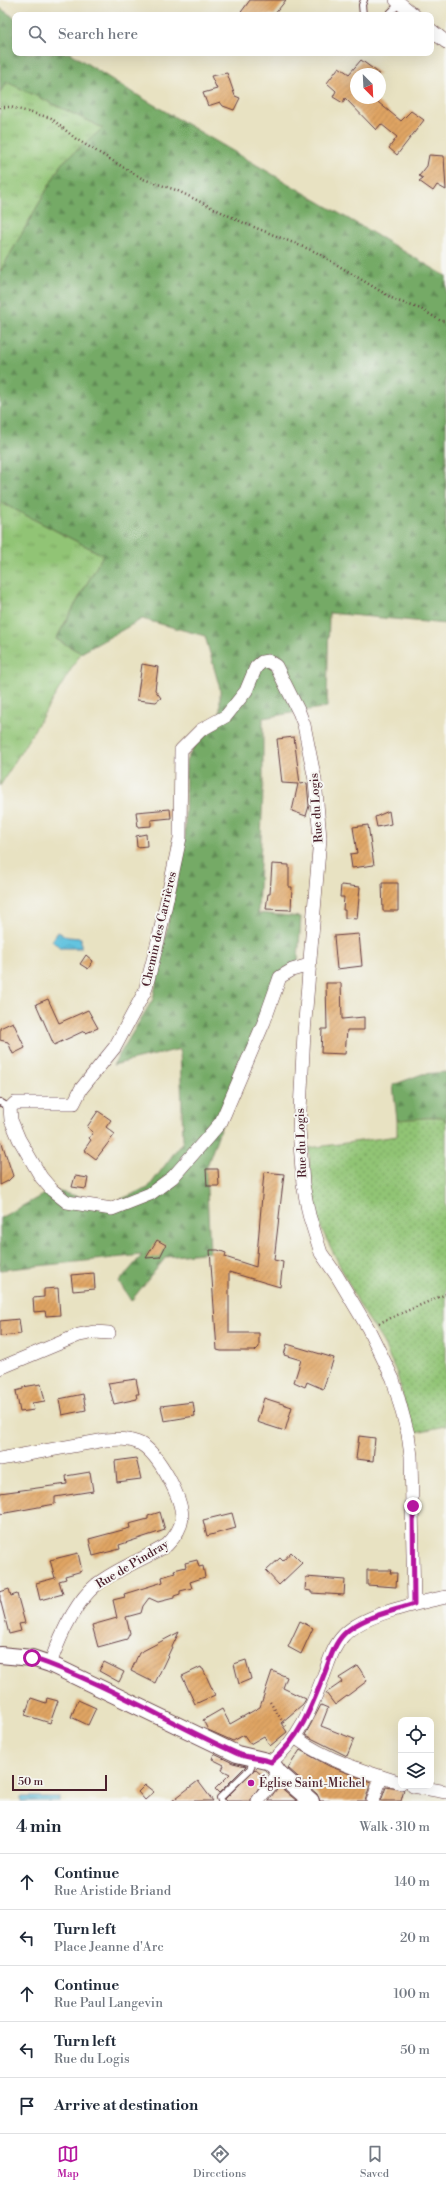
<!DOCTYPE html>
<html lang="en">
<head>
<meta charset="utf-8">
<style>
  body { margin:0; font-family:"Libre Bodoni",serif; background:#f6f6f7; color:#1f2937 }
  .controls { position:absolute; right:12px; bottom:12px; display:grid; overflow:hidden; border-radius:8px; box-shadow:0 4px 16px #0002 }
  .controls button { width:36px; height:36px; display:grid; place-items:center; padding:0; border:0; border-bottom:1px solid #e0e1e3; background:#fff; color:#1f2937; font:20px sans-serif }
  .compass { position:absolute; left:350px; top:68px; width:36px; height:36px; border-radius:50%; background:#fff; box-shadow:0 4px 16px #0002; rotate:156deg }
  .scale { position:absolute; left:12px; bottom:10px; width:95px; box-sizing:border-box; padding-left:4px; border:2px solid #4a1f2b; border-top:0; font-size:11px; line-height:14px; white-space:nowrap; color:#4a1f2b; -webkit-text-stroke:3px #f6f6f2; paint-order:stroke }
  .stop { position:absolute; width:12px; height:12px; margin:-9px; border:3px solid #b5179e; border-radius:50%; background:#fff }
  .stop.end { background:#b5179e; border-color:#fff; box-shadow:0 1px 4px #0008 }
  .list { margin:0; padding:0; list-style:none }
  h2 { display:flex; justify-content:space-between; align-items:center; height:52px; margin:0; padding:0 16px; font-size:17px }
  h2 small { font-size:13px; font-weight:400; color:#747a83 }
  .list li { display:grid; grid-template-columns:26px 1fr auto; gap:12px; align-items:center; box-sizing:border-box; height:56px; padding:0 16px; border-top:1px solid #e0e1e3 }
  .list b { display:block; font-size:15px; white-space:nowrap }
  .list p { margin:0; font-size:13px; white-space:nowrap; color:#747a83 }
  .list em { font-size:13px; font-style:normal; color:#747a83 }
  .icon { flex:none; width:22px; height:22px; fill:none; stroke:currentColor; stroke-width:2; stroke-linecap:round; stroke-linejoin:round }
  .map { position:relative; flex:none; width:446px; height:1801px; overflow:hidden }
  .search { position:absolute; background:#fff; box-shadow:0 4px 16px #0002; left:12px; right:12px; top:12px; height:44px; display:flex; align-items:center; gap:10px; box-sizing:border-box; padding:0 14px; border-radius:8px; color:#747a83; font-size:15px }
  .sheet { height:332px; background:#fff }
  nav { display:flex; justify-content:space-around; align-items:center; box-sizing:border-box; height:56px; border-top:1px solid #e0e1e3; background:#fff; font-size:11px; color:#747a83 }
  nav a { display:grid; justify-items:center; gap:2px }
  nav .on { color:#b5179e }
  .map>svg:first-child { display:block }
  .grass { fill:url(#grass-tufts); stroke:#6e7250 }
  .forest { fill:url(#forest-firs); stroke:#5f6448 }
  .garden { fill:url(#garden-dots); stroke:#6e7250 }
  .water { fill:url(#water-waves); stroke:#567185 }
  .building { fill:url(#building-hatch) }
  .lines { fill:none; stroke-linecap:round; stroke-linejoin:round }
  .service-casing { stroke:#623c42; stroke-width:8 }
  .minor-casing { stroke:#623c42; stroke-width:14 }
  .tertiary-casing { stroke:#623c42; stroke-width:18 }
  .path { stroke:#623c42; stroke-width:2.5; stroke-dasharray:1 3; stroke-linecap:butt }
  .service { stroke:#fff; stroke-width:6 }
  .minor { stroke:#fff; stroke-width:13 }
  .tertiary { stroke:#fff; stroke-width:16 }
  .route { stroke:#b5179e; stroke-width:5 }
  .poi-dot { fill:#b5179e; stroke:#f6f6f2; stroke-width:1.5 }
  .labels { text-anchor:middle; stroke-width:4; stroke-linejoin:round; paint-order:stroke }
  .street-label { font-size:12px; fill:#4a1f2b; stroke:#f6f6f2 }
  .poi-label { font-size:12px; fill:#4a1f2b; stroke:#f6f6f2; text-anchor:start }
</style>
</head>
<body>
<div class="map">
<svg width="446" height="1801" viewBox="0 0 446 1801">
  <defs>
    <pattern id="grass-tufts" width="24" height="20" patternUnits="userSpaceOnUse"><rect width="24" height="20" fill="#91c475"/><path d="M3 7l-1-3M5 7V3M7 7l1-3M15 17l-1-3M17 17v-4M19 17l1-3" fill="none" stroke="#789f60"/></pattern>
    <pattern id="forest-firs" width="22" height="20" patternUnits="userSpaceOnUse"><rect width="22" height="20" fill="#74aa66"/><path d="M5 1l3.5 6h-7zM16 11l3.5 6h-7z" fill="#618a54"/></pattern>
    <pattern id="garden-dots" width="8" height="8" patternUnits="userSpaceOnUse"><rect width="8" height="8" fill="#91c475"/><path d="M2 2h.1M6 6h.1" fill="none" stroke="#789f60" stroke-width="1.8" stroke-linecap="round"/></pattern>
    <pattern id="water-waves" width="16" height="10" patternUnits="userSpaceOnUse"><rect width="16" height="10" fill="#61c3df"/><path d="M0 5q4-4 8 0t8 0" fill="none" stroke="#56a7c0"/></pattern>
    <pattern id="building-hatch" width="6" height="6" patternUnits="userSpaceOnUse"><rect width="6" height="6" fill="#e0a563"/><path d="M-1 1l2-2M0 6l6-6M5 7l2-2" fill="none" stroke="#b88652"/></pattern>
  </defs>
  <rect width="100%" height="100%" fill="#f6f6f2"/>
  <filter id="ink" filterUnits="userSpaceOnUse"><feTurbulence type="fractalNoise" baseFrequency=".025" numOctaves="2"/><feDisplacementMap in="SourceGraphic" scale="8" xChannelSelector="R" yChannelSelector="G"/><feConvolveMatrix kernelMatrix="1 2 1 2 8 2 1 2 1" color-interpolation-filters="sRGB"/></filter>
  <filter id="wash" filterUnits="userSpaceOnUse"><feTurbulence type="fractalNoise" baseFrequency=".012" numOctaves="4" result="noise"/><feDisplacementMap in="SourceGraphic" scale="16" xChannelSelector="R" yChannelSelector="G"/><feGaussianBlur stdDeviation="0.9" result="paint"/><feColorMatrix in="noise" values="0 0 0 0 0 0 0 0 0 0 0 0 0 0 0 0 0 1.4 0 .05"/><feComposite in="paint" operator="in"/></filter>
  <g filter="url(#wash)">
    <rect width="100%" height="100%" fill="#e8e2c2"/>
    <g class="grass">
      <polygon points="7,82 103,128 62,163 0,272 0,92"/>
      <polygon points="0,502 103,555 56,639 81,653 0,786"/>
    </g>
    <g class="forest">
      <polygon points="0,8 15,18 15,53 70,53 127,89 446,276 446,624 329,613 327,707 263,718 263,791 258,913 301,917 298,961 276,974 206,1169 210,1252 166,1257 131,1301 119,1282 142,1255 0,1270 0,1218 52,1190 109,1204 148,1188 183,1141 180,1049 113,1065 153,999 185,836 186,761 197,741 220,725 220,689 205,636 142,619 81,653 56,639 103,555 0,502 0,272 62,163 103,128 7,82 0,92"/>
      <polygon points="446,1072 446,1122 442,1117 397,1120 393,1085 422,1074"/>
    </g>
    <polygon class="garden" points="442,1117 446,1122 446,1426 412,1433 397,1374 383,1342 360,1306 318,1222 310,1182 309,1148 397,1136 397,1120"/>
    <g class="water">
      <polygon points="58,932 68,937 81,938 81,948 61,948 52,941"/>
      <rect x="21" y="1797" width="38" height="4"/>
    </g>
    <g id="blocks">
      <g class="building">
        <polygon points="250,0 286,0 274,15 239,15"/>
        <polygon points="361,60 380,74 356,74 356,98 373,98 401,121 411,111 424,120 397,155 389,148 397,137 381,124 376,130 345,98 343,103 333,97 336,91 327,83 339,67 349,74"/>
        <polygon points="227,73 235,96 240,98 234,110 223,106 220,102 208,106 203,93 217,89 211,76"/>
        <polygon points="429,155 444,156 446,190 437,185 433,191 419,181 423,178 419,176 427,166"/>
        <polygon points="142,664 158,667 155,690 161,698 156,702 137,700"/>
        <polygon points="294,737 300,784 307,783 309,806 306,816 292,811 298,784 282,783 277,739"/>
        <polygon points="170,809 171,818 151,820 151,826 138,827 136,812"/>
        <polygon points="389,811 391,824 377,827 375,817"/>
        <polygon points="368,825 374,865 352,868 350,854 357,853 353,827"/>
        <polygon points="146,834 147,846 137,847 136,836"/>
        <polygon points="272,864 289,865 289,887 292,887 291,910 266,909 268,894 270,894"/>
        <polygon points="382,883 398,883 398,911 383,911"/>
        <polygon points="341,885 360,887 357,919 345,918 345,910 343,910 344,897 340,897"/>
        <polygon points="359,934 362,966 337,969 334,936"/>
        <polygon points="86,955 93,961 88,969 80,964"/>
        <polygon points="326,983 341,983 342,1019 364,1017 364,1030 347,1030 345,1054 321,1053 322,1029 327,1029"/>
        <polygon points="48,999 59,1023 88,1010 98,1028 86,1033 84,1031 54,1045 36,1004"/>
        <polygon points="13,1022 25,1048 13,1054 8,1042 0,1040 0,1028"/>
        <polygon points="98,1111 111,1120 106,1127 115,1134 96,1159 84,1150 91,1140 89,1138 93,1132 87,1127"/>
        <polygon points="2,1143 13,1176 8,1181 0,1185 0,1144"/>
        <polygon points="206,1169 218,1169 219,1186 207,1186"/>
        <polygon points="264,1172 284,1174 274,1260 283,1262 280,1287 229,1272 229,1333 259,1333 259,1347 255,1351 221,1351 217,1350 210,1250 218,1250 226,1253 225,1257 256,1267"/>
        <polygon points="75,1176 88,1178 86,1189 72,1187"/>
        <polygon points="157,1240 166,1245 160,1257 146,1258"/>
        <polygon points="94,1273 95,1289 73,1291 71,1275"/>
        <polygon points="58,1288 60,1315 46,1316 45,1311 34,1312 33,1298 44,1297 44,1289"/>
        <polygon points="19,1319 21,1334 0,1336 0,1321"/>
        <polygon points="287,1344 334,1358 323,1389 307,1382 305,1387 294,1382 301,1360 284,1355"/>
        <polygon points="136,1379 139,1394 136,1394 137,1399 114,1404 108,1383"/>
        <polygon points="41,1384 45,1401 32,1403 34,1410 20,1412 16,1391 23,1389 23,1387"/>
        <polygon points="83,1394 86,1410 62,1415 59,1399"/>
        <polygon points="264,1398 292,1407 285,1431 257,1422"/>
        <polygon points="193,1402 195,1416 164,1421 161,1406"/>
        <polygon points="359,1436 375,1438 373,1461 356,1459"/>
        <polygon points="136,1458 141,1479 117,1482 115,1461"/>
        <polygon points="90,1472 93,1491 55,1497 55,1504 0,1514 0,1493 67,1484 66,1476"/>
        <polygon points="160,1512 165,1530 119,1545 120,1549 93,1556 89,1539 130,1528 129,1524 148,1519 148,1516"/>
        <polygon points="232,1513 236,1528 207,1536 203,1520"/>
        <polygon points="291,1552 302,1563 279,1585 266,1571 280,1558 283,1561"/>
        <polygon points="78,1553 82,1571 65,1576 66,1579 59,1581 63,1594 40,1600 36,1583 55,1578 50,1560"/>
        <polygon points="197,1560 199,1567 203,1566 205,1577 190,1582 192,1588 180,1591 180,1594 174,1596 174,1598 158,1602 149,1598 143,1606 141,1613 126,1617 130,1633 127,1639 98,1647 92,1625 117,1618 113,1600 125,1597 124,1594 163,1582 162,1577 175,1573 174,1570 186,1567 185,1563"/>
        <polygon points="367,1570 391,1570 390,1573 397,1573 396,1587 367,1585"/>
        <polygon points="306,1577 345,1580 344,1595 311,1593 311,1591 305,1590"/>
        <polygon points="9,1589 11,1596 17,1594 25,1623 19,1624 21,1631 9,1634 0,1599 0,1592"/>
        <polygon points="300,1621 313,1628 301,1654 288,1647"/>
        <polygon points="179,1632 155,1683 131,1671 139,1653"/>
        <polygon points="246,1660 251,1679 239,1684 234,1664"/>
        <polygon points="104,1662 124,1672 119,1682 99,1671"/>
        <polygon points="358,1666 367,1681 335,1705 326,1693 342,1682 339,1678"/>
        <polygon points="201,1667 202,1669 203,1669 215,1695 195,1704 182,1676"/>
        <polygon points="272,1671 287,1677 283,1688 306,1699 303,1704 281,1723 287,1732 270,1746 264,1736 250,1744 244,1735 233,1741 208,1730 203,1720 222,1709 230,1724 260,1707"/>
        <polygon points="31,1698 46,1703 47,1698 58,1701 50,1723 25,1715"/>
        <polygon points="78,1700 96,1708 88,1725 71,1717"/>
        <polygon points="321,1705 328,1708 321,1726 354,1739 347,1756 305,1735"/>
        <polygon points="300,1750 329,1766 371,1782 365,1801 320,1801 317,1794 288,1768"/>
        <polygon points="214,1754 233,1763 246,1766 219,1793 215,1789 230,1774 222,1770 224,1765 212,1759"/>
        <polygon points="255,1769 265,1778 250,1801 227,1801 225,1799"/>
        <polygon points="198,1781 213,1801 172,1801"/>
        <polygon points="145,1785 154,1792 145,1800 138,1792"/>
        <polygon points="279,1786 297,1801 268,1801"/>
        <polygon points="386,1787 404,1790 401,1801 381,1801"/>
      </g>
    </g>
  </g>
  <g filter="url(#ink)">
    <use href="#blocks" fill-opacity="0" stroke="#623c42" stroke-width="1"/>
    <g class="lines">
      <g class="service-casing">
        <g id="service">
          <polyline points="363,15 362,5 364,0"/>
          <polyline points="388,15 400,3"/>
          <polyline points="0,1102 10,1108"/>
          <polyline points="221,1801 220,1798 250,1769 254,1759"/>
        </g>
      </g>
      <g class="minor-casing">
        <g id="minor">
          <polyline points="396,0 414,15"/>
          <polyline points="431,30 446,42"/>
          <polyline points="309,965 292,970 280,977 264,1022 221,1122 173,1177 150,1194 112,1209 67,1202 52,1190 41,1177 19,1139 11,1120 10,1108 15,1103 74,1103 81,1089 115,1047 145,991 159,937 180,838 181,750 201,730 226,716 246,691 256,667 262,662 268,661 276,666 299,712 304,725 315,780 320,838 304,1033 299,1129 303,1184 309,1215 321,1253 337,1276 368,1328 393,1379 408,1434 411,1456 414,1604"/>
          <polyline points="0,1368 79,1335 95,1332 109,1333"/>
          <path d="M0,1459L105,1440C117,1439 129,1438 141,1444C159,1455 182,1497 182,1518C181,1529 175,1537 167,1545C145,1559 117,1568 96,1585C75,1602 59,1639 50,1664"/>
          <path d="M296,1738C326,1760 365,1772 401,1783"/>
          <path d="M271,1762C300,1739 312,1706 325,1672C330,1659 334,1645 344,1635C364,1614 418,1603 446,1597"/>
          <polyline points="413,1786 446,1792"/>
          <polyline points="258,1801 279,1773"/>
          <polyline points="373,1801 381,1777"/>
        </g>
      </g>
      <g class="tertiary-casing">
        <polyline id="tertiary" points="0,1655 32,1658 50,1664 237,1754 271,1762 279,1773 311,1801"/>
      </g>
      <g class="path">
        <polyline points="0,107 10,107 51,118 76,139 143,179 176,190 244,223 316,252 395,300 421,309 441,321 446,321"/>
        <polyline points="379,1323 446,1294"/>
        <polyline points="270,1702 286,1727"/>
      </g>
      <use href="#service" class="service"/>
      <use href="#minor" class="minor"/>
      <use href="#tertiary" class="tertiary"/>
    </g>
  </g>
  <g class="lines" filter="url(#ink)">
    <path class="route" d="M32,1658C103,1682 168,1722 236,1753C248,1759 260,1757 271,1762C300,1739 312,1706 325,1672C330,1659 334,1644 344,1634C361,1617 391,1612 414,1604L413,1506"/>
  </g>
  <circle class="poi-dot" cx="251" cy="1783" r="4"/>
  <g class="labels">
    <g class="street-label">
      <text transform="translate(316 808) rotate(-94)" y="4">Rue du Logis</text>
      <text transform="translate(159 929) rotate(-77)" y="4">Chemin des Carrières</text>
      <text transform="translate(301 1143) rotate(-92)" y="4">Rue du Logis</text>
      <text transform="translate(132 1564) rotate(-31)" y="4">Rue de Pindray</text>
    </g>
    <g class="poi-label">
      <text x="259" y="1787">Église Saint-Michel</text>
    </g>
  </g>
</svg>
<div class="controls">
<button><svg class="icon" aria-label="locate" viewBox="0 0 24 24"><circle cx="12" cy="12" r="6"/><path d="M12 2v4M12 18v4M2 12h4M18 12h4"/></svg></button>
<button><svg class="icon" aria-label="layers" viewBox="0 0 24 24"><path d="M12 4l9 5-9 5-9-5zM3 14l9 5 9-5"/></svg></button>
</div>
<svg class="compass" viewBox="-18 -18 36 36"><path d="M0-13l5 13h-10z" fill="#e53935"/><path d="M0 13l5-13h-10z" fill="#747a83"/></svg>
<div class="scale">50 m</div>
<div class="stop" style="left:32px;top:1658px"></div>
<div class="stop end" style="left:413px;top:1506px"></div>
<div class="search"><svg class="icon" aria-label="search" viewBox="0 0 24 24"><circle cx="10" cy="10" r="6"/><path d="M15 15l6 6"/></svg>Search here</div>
</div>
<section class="sheet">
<h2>4 min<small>Walk · 310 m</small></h2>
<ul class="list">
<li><svg class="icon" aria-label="ahead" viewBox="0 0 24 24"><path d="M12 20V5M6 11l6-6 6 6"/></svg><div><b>Continue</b><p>Rue Aristide Briand</p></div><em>140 m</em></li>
<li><svg class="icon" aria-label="left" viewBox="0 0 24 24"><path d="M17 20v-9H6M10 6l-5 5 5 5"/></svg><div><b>Turn left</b><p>Place Jeanne d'Arc</p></div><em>20 m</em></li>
<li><svg class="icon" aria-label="ahead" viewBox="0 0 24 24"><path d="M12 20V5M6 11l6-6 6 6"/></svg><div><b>Continue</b><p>Rue Paul Langevin</p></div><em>100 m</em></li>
<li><svg class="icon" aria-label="left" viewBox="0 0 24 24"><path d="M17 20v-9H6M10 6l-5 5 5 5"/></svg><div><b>Turn left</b><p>Rue du Logis</p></div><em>50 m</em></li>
<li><svg class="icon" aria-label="arrive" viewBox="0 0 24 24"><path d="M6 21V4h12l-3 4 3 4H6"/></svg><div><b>Arrive at destination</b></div></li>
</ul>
</section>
<nav>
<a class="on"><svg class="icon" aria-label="map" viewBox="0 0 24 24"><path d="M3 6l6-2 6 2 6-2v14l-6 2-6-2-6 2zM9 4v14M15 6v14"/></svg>Map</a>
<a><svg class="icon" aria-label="directions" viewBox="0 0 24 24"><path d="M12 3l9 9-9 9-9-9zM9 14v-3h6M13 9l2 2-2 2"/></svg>Directions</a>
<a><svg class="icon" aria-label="saved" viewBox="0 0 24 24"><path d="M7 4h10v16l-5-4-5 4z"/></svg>Saved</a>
</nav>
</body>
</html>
